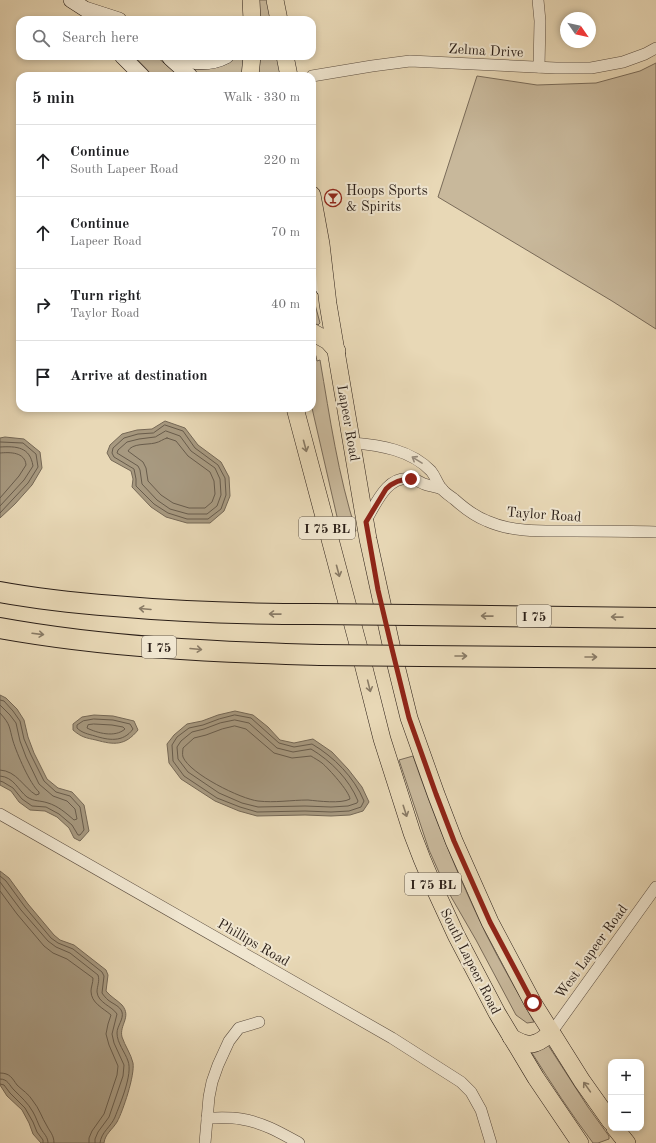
<!DOCTYPE html>
<html lang="en">
<head>
<meta charset="utf-8">
<style>
  body { margin:0; font-family:"Old Standard TT",serif; background:#f2f2f2; color:#202124 }
  .controls { position:absolute; right:12px; bottom:12px; display:grid; overflow:hidden; border-radius:8px; box-shadow:0 2px 6px #0003 }
  .controls button { width:36px; height:36px; display:grid; place-items:center; padding:0; border:0; border-bottom:1px solid #e0e0e0; background:#fff; color:#202124; font:20px sans-serif }
  .compass { position:absolute; left:560px; top:12px; width:36px; height:36px; border-radius:50%; background:#fff; box-shadow:0 2px 6px #0003; rotate:124deg }
  .stop { position:absolute; width:12px; height:12px; margin:-9px; border:3px solid #8f2418; border-radius:50%; background:#fff }
  .stop.end { background:#8f2418; border-color:#fff; box-shadow:0 1px 4px #0008 }
  .list { margin:0; padding:0; list-style:none }
  h2 { display:flex; justify-content:space-between; align-items:center; height:52px; margin:0; padding:0 16px; font-size:17px }
  h2 small { font-size:13px; font-weight:400; color:#757577 }
  .list li { display:grid; grid-template-columns:26px 1fr auto; gap:12px; align-items:center; box-sizing:border-box; height:72px; padding:0 16px; border-top:1px solid #e0e0e0 }
  .list b { display:block; font-size:15px; white-space:nowrap }
  .list p { margin:0; font-size:13px; white-space:nowrap; color:#757577 }
  .list em { font-size:13px; font-style:normal; color:#757577 }
  .icon { flex:none; width:22px; height:22px; fill:none; stroke:currentColor; stroke-width:2; stroke-linecap:round; stroke-linejoin:round }
  .map { position:relative; flex:none; width:656px; height:1143px; overflow:hidden }
  .search { position:absolute; background:#fff; box-shadow:0 2px 6px #0003; left:16px; top:16px; width:300px; height:44px; display:flex; align-items:center; gap:10px; box-sizing:border-box; padding:0 14px; border-radius:12px; color:#757577; font-size:15px }
  .panel { position:absolute; background:#fff; box-shadow:0 2px 6px #0003; left:16px; top:72px; width:300px; height:340px; border-radius:12px }
  .map>svg:first-child { display:block }
  .green { fill:#c8b89b; stroke:#796b59 }
  .water { fill:#a79980; stroke:#756856 }
  .lines { fill:none; stroke-linecap:round; stroke-linejoin:round }
  .shore { stroke:#685c4c; stroke-width:1 }
  .minor-casing { stroke:#5a4c3f; stroke-width:12 }
  .secondary-casing { stroke:#2a1e17; stroke-width:16 }
  .primary-casing { stroke:#2a1e17; stroke-width:18 }
  .motorway-casing { stroke:#2a1e17; stroke-width:22 }
  .minor { stroke:#f0e6d0; stroke-width:11 }
  .secondary { stroke:#f0e6d0; stroke-width:15 }
  .primary { stroke:#e8d8b6; stroke-width:17 }
  .motorway { stroke:#e8d8b6; stroke-width:20 }
  .motorway-bridge-casing { stroke:#2a1e17; stroke-width:22; stroke-linecap:butt }
  .motorway-bridge { stroke:#e8d8b6; stroke-width:20 }
  .oneway { stroke:#897b66 }
  .oneway2 { stroke:#978c7d }
  .route { stroke:#8f2418; stroke-width:5 }
  .labels { text-anchor:middle; stroke-width:4; stroke-linejoin:round; paint-order:stroke }
  .shield { fill:#f0e6d0; stroke:#655a4e; stroke-width:1 }
  .shield-label { font-size:13px; font-weight:bold; fill:#2a1e17 }
  .street-label { font-size:14px; fill:#2a1e17; stroke:#f0e6d0 }
  .poi-label { font-size:14px; fill:#2a1e17; stroke:#f0e6d0; text-anchor:start }
</style>
</head>
<body>
<div class="map">
<svg width="656" height="1143" viewBox="0 0 656 1143">
  <rect width="100%" height="100%" fill="#e8d8b6"/>
  <filter id="stains"><feTurbulence type="fractalNoise" baseFrequency=".005" numOctaves="4"/><feColorMatrix values="0 0 0 0 .2 0 0 0 0 .09 0 0 0 0 .02 0 0 0 .5 -.17"/></filter>
  <radialGradient id="worn" r=".72"><stop offset=".6" stop-color="#630" stop-opacity="0"/><stop offset="1" stop-color="#630" stop-opacity=".3"/></radialGradient>
  <g class="green">
    <polygon points="258,0 269,0 273,20 259,20"/>
    <polygon points="134,56 156,56 179,76 153,76"/>
    <polygon points="236,56 244,56 244,76 200,76 192,68 232,59"/>
    <polygon points="259,56 279,56 283,76 258,76"/>
    <polygon points="656,63 656,329 612,301 438,197 477,76 537,85 596,83 640,71"/>
    <polygon points="312,293 320,323 318,325 312,322"/>
    <path d="M312,349L316,356L317,361L320,360C330,418 338,475 356,531L341,534L312,408Z"/>
    <path d="M413,756C434,817 458,876 486,934C501,964 518,993 534,1022L527,1023L516,1015L476,940L446,888L429,850L399,760Z"/>
    <path d="M548,1045L588,1107L609,1136V1139L598,1143H593C571,1114 551,1083 532,1053V1051Z"/>
  </g>
  <g class="water">
    <polygon points="165,421 185,428 198,445 221,462 229,477 230,496 224,511 210,523 187,523 166,517 151,507 132,487 133,479 131,471 111,460 107,453 110,445 122,434 137,430 152,429"/>
    <polygon points="5,437 24,439 40,452 42,468 32,485 15,504 0,518 0,438"/>
    <polygon points="0,695 6,698 17,709 24,720 28,737 34,753 47,779 58,788 72,792 84,805 89,831 80,841 74,838 69,828 57,817 45,811 30,810 19,802 11,791 0,785"/>
    <polygon points="235,711 253,715 268,727 280,740 294,743 313,739 332,752 348,769 362,787 369,802 363,811 350,815 331,816 305,815 257,816 239,811 215,801 181,779 169,763 167,744 174,735 187,724 202,721 218,715"/>
    <path d="M94,715L113,716L134,721L138,730C125,746 114,745 96,740C86,738 81,737 73,730V724L82,717Z"/>
    <path d="M0,871L9,878L28,904L54,935L60,940L74,945L106,970L108,975L106,991C111,997 117,1000 122,1005C132,1017 119,1025 122,1037C125,1046 131,1054 133,1063C135,1075 123,1111 117,1122C112,1130 105,1134 104,1143H41L33,1134L29,1123L22,1110L7,1096L0,1085Z"/>
  </g>
  <g class="lines">
    <g class="shore">
      <polygon points="165,425 183,431 195,448 218,465 225,478 226,495 221,509 208,519 187,519 168,513 154,504 136,486 136,479 134,469 114,457 112,453 113,448 124,438 138,434 153,433"/>
      <polygon points="166,431 180,436 191,451 215,468 220,479 221,495 217,506 207,514 188,514 170,509 157,500 142,484 140,470 138,466 117,453 118,450 127,442 139,439 155,437"/>
      <path d="M167,438L176,441L188,456L210,472L214,481L215,494L212,502L205,508H189L173,503L161,495L148,481L146,468L143,462L128,451C132,443 147,445 155,443C160,442 163,439 167,438Z"/>
      <polyline points="0,442 23,443 36,454 38,467 28,483 0,513"/>
      <path d="M0,447C17,446 30,447 33,466L24,480L0,506"/>
      <path d="M0,453C10,452 25,452 26,465L19,476L0,498"/>
      <polyline points="0,700 4,701 13,711 20,721 24,739 31,755 44,781 56,792 70,796 80,807 84,830 80,835 78,835 72,825 59,814 46,807 32,806 22,799 13,788 3,782 0,781"/>
      <path d="M0,705L10,715L16,723L20,741L26,757L39,784L53,796L67,801L75,809L77,819L74,820C66,813 58,806 48,803C39,800 35,802 27,797C18,790 14,777 0,776"/>
      <path d="M0,713C11,725 9,727 13,741C17,754 30,784 39,792V794L36,795C23,787 17,771 0,770"/>
      <path d="M235,715L251,718L279,743L294,747L312,744C334,757 354,777 364,801L361,807L349,811L331,812L305,811L257,812L240,807L217,798L184,776L173,761L172,745L177,737L189,728L203,725L219,719Z"/>
      <path d="M94,719L113,720L130,724L133,729C123,743 108,740 95,736C88,734 82,733 77,728V725L83,721Z"/>
      <path d="M235,720L249,723L277,748L293,752L311,749C331,761 349,779 358,801L357,803L348,806L331,807L305,806L258,807L242,803L219,793L188,772L178,759L177,747L181,741L192,732L204,729L220,723Z"/>
      <path d="M94,724L112,725L123,727L125,729C115,738 97,733 87,728L88,725Z"/>
      <path d="M235,726L246,729L274,753L292,758L311,756C314,758 318,760 322,763C329,769 349,791 350,799C341,804 318,801 308,800C291,800 275,803 258,801C241,799 190,774 183,757C182,754 183,750 183,748L194,738L206,735L222,729Z"/>
      <path d="M0,876L6,881L25,907L51,938L58,943L73,949L102,972L104,976L102,993C104,996 106,998 108,1000C113,1004 120,1006 122,1012C124,1019 117,1026 117,1033C117,1043 125,1052 128,1061C133,1074 120,1104 115,1117C111,1127 101,1132 100,1143"/>
      <path d="M0,882L21,910L48,941L56,947L70,953L98,975C100,981 97,986 97,992C98,1003 112,1006 117,1014L112,1034L114,1043L124,1065L123,1076L109,1117L98,1132L95,1139V1143"/>
      <path d="M0,891L17,914L44,946L53,953L67,959L93,978C93,983 91,987 91,991C91,1003 103,1008 111,1015L108,1024L106,1034L109,1045L118,1066L117,1075L104,1114L92,1131L89,1138V1143"/>
      <path d="M0,1073C10,1073 12,1078 17,1085C22,1090 29,1094 33,1101C39,1108 42,1118 47,1126C50,1132 54,1135 54,1143"/>
      <path d="M0,1079C8,1079 9,1085 14,1090C21,1097 28,1103 33,1112C36,1117 38,1124 41,1129C44,1134 48,1137 48,1143"/>
      <polyline points="0,1084 4,1085 10,1093 25,1108 33,1122 37,1132 43,1140 43,1143"/>
    </g>
    <g class="minor-casing">
      <g id="minor">
        <polyline points="538,0 540,21 539,67"/>
        <polyline points="312,76 372,66 410,61 556,68 591,68 623,62 645,54 656,48"/>
        <path d="M353,443C380,445 411,450 431,471C436,477 437,484 442,489C445,493 450,496 454,499C464,508 474,516 487,521C514,533 545,531 574,531C601,531 629,531 656,532"/>
        <path d="M365,522C376,504 387,474 412,479C417,480 420,482 424,484C430,486 436,487 442,489"/>
        <polyline points="0,814 392,1038 461,1082 471,1092 481,1110 491,1143"/>
        <polyline points="551,1033 656,887"/>
        <path d="M207,1118C218,1118 230,1117 241,1119C262,1122 281,1133 299,1143"/>
        <polyline points="205,1143 209,1097 212,1082 218,1065 229,1041 239,1028 259,1022"/>
      </g>
    </g>
    <g class="secondary-casing">
      <g id="secondary">
        <polyline points="71,0 85,9 119,20"/>
        <polyline points="122,56 142,76"/>
        <path d="M174,56C192,63 209,65 226,56"/>
        <polyline points="170,58 190,76"/>
        <polyline points="312,260 323,288"/>
      </g>
    </g>
    <g class="primary-casing">
      <g id="primary">
        <polyline points="251,0 252,20"/>
        <polyline points="275,0 279,20"/>
        <polyline points="285,56 289,76"/>
        <polyline points="250,76 252,56"/>
        <polyline points="312,195 321,244 328,304 368,539 392,649 409,718 436,794 454,841 490,922 533,1003 582,1081 611,1122"/>
        <polyline points="312,332 328,341 337,351"/>
        <polyline points="295,408 359,648 382,739 412,833 422,859 433,885 456,935 497,1013 536,1078 580,1143"/>
        <path d="M511,1037C528,1048 536,1046 551,1033"/>
        <polyline points="615,1128 627,1143"/>
      </g>
    </g>
    <g class="motorway-casing">
      <g id="motorway">
        <path d="M0,592C38,599 76,603 114,606C181,612 247,614 314,614"/>
        <polyline points="411,615 656,618"/>
        <path d="M0,628C105,647 213,652 320,655"/>
        <polyline points="422,656 656,658"/>
      </g>
    </g>
    <use href="#minor" class="minor"/>
    <use href="#secondary" class="secondary"/>
    <use href="#primary" class="primary"/>
    <use href="#motorway" class="motorway"/>
    <g class="motorway-bridge-casing">
      <g id="motorway-bridge">
        <polyline points="314,614 411,615"/>
        <polyline points="320,655 422,656"/>
      </g>
    </g>
    <use href="#motorway-bridge" class="motorway-bridge"/>
  </g>
  <defs><path id="oneway-shaft" d="M-6 0H5M1.5-3L5.5 0L1.5 3" fill="none" stroke-width="1.6" stroke-linecap="round" stroke-linejoin="round"/></defs>
  <g class="oneway">
    <use href="#oneway-shaft" transform="translate(305 446) rotate(75)"/>
    <use href="#oneway-shaft" transform="translate(338 571) rotate(75)"/>
    <use href="#oneway-shaft" transform="translate(145 609) rotate(-175)"/>
    <use href="#oneway-shaft" transform="translate(275 614) rotate(-179)"/>
    <use href="#oneway-shaft" transform="translate(487 616) rotate(-179)"/>
    <use href="#oneway-shaft" transform="translate(617 617) rotate(-179)"/>
    <use href="#oneway-shaft" transform="translate(38 634) rotate(7)"/>
    <use href="#oneway-shaft" transform="translate(196 649) rotate(5)"/>
    <use href="#oneway-shaft" transform="translate(461 656)"/>
    <use href="#oneway-shaft" transform="translate(591 657)"/>
    <use href="#oneway-shaft" transform="translate(369 686) rotate(76)"/>
    <use href="#oneway-shaft" transform="translate(405 811) rotate(72)"/>
    <use href="#oneway-shaft" transform="translate(587 1087) rotate(-125)"/>
  </g>
  <use class="oneway2" href="#oneway-shaft" transform="translate(417 460) rotate(-148)"/>
  <g class="lines">
    <path class="route" d="M411,479C401,479 393,482 386,489L366,522L378,590L392,649L409,718L436,794L454,841L490,922L533,1003"/>
  </g>
  <defs>
    <g id="bar-ring" transform="scale(0.9)"><circle r="9.5" fill="#f0e6d0" stroke="#8f2418" stroke-width="1.5"/><path d="M-6-5H6L.8 .8V4.5H3.5V6h-7V4.5H-.8V.8Z" fill="#8f2418"/></g>
  </defs>
  <g fill-rule="evenodd">
    <use href="#bar-ring" x="333" y="198"/>
  </g>
  <g class="labels">
    <g class="shield">
      <rect x="299" y="517" width="56" height="22" rx="3"/>
      <rect x="517" y="605" width="34" height="22" rx="3"/>
      <rect x="142" y="636" width="34" height="22" rx="3"/>
      <rect x="405" y="873" width="56" height="22" rx="3"/>
    </g>
    <g class="shield-label">
      <text x="327" y="533">I 75 BL</text>
      <text x="534" y="621">I 75</text>
      <text x="159" y="652">I 75</text>
      <text x="433" y="889">I 75 BL</text>
    </g>
    <g class="street-label">
      <text transform="translate(486 50) rotate(3)" y="5">Zelma Drive</text>
      <text transform="translate(349 423) rotate(80)" y="5">Lapeer Road</text>
      <text transform="translate(544 514) rotate(4)" y="5">Taylor Road</text>
      <text transform="translate(254 942) rotate(30)" y="5">Phillips Road</text>
      <text transform="translate(591 951) rotate(-54)" y="5">West Lapeer Road</text>
      <text transform="translate(471 961) rotate(63)" y="5">South Lapeer Road</text>
    </g>
    <g class="poi-label">
      <text x="346" y="195">Hoops Sports<tspan x="346" dy="16">&amp; Spirits</tspan></text>
    </g>
  </g>
  <rect width="100%" height="100%" filter="url(#stains)"/>
  <rect width="100%" height="100%" fill="url(#worn)"/>
</svg>
<div class="controls">
<button>+</button>
<button>−</button>
</div>
<svg class="compass" viewBox="-18 -18 36 36"><path d="M0-13l5 13h-10z" fill="#e53935"/><path d="M0 13l5-13h-10z" fill="#757577"/></svg>
<div class="stop" style="left:533px;top:1003px"></div>
<div class="stop end" style="left:411px;top:479px"></div>
<div class="search"><svg class="icon" aria-label="search" viewBox="0 0 24 24"><circle cx="10" cy="10" r="6"/><path d="M15 15l6 6"/></svg>Search here</div>
<section class="panel">
<h2>5 min<small>Walk · 330 m</small></h2>
<ul class="list">
<li><svg class="icon" aria-label="ahead" viewBox="0 0 24 24"><path d="M12 20V5M6 11l6-6 6 6"/></svg><div><b>Continue</b><p>South Lapeer Road</p></div><em>220 m</em></li>
<li><svg class="icon" aria-label="ahead" viewBox="0 0 24 24"><path d="M12 20V5M6 11l6-6 6 6"/></svg><div><b>Continue</b><p>Lapeer Road</p></div><em>70 m</em></li>
<li><svg class="icon" aria-label="right" viewBox="0 0 24 24"><path d="M7 20v-9h11M14 6l5 5-5 5"/></svg><div><b>Turn right</b><p>Taylor Road</p></div><em>40 m</em></li>
<li><svg class="icon" aria-label="arrive" viewBox="0 0 24 24"><path d="M6 21V4h12l-3 4 3 4H6"/></svg><div><b>Arrive at destination</b></div></li>
</ul>
</section>
</div>
</body>
</html>
